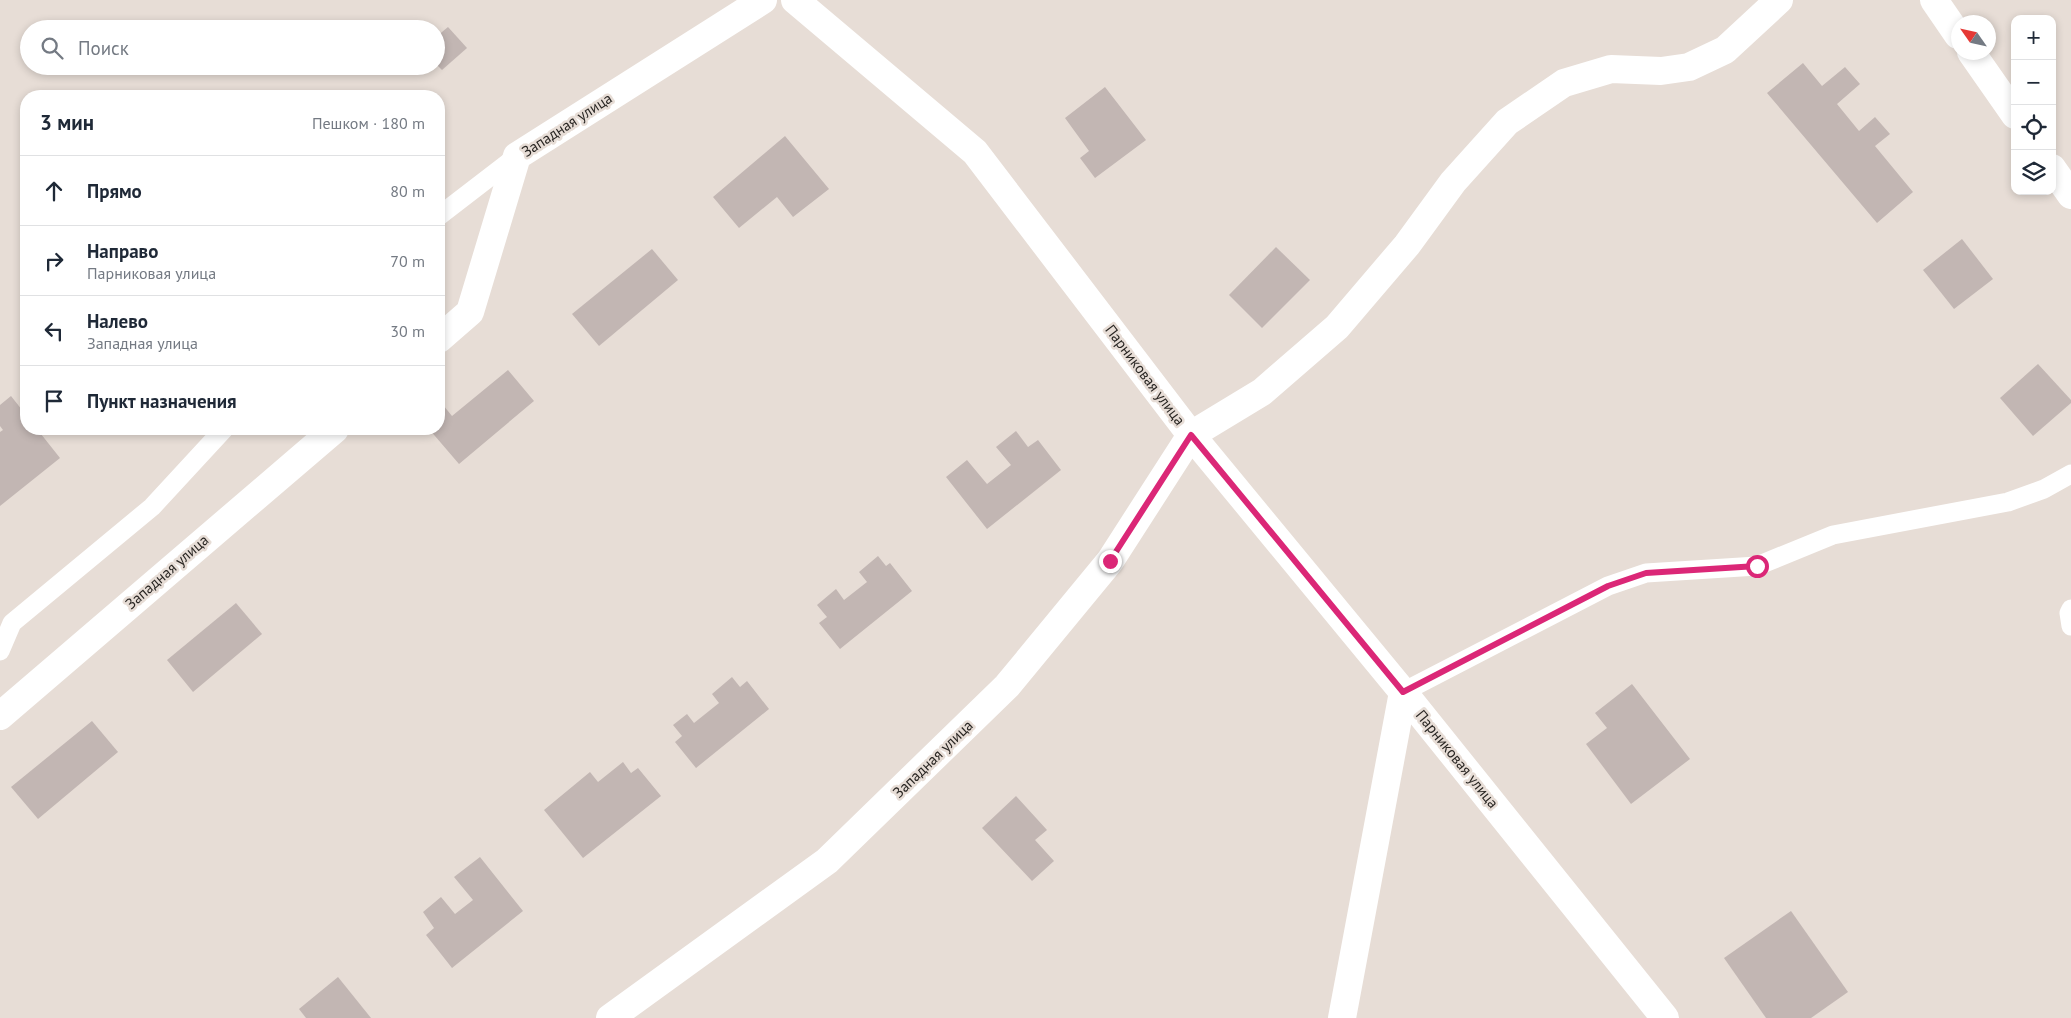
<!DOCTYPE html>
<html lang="ru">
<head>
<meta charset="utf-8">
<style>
  body { margin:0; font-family:"PT Sans",sans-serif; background:#f6f6f7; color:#1f2937 }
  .controls { position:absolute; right:15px; top:15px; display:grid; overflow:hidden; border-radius:10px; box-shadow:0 2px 8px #0003 }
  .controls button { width:45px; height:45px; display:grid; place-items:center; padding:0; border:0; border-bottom:1px solid #e0e1e3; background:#fff; color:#1f2937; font:25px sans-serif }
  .compass { position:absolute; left:1951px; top:15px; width:45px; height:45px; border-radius:50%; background:#fff; box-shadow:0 2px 8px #0003; rotate:304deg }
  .stop { position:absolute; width:15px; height:15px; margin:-11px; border:4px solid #db2777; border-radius:50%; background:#fff }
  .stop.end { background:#db2777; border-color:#fff; box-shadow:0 1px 5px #0008 }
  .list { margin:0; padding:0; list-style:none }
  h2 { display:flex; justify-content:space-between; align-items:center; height:65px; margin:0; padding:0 20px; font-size:21px }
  h2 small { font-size:16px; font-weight:400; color:#747a83 }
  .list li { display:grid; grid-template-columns:32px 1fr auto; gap:15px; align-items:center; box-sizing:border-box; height:70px; padding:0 20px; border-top:1px solid #e0e1e3 }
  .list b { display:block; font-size:19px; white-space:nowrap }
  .list p { margin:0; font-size:16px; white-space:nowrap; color:#747a83 }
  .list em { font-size:16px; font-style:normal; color:#747a83 }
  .icon { flex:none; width:28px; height:28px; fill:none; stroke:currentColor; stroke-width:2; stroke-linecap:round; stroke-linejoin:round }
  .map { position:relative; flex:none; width:2071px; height:1018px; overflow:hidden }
  .search { position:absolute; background:#fff; box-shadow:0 2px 8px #0003; left:20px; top:20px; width:425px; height:55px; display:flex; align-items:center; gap:12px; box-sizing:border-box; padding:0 18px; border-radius:28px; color:#747a83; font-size:19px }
  .panel { position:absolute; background:#fff; box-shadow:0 2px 8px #0003; left:20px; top:90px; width:425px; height:345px; border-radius:20px }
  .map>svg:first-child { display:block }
  .building { fill:#c2b6b3 }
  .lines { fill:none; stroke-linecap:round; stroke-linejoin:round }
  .service { stroke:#fff; stroke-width:19 }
  .minor { stroke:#fff; stroke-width:28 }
  .route { stroke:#db2777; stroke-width:6 }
  .labels { text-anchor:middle; stroke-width:5; stroke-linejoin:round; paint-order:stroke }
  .street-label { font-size:15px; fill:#292623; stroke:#e7ddd6 }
</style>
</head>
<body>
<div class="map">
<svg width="2071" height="1018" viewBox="0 0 2071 1018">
  <rect width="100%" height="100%" fill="#e7ddd6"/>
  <g class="building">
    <polygon points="448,27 467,48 442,70 436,64 436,37"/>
    <polygon points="1803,63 1822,86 1845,67 1860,84 1837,104 1859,131 1875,117 1890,134 1875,146 1913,192 1877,223 1767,93"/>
    <polygon points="1105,87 1146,140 1095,178 1080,158 1089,151 1065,118"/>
    <polygon points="785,136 829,189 793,217 777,197 739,228 713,197"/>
    <polygon points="1962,239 1993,279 1954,309 1923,270"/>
    <polygon points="1276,247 1310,280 1262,328 1229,295"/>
    <polygon points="652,249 678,280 599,346 572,314"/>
    <polygon points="2038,364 2071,400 2071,403 2033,436 2000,398"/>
    <polygon points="508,370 534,401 459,464 429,429 439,429 439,400 452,416"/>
    <polygon points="11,396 26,415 26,429 37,429 60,458 0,506 0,432 3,430 0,426 0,405"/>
    <polygon points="1016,431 1028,447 1038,440 1061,470 987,529 946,477 967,460 987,484 1011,465 996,447"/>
    <polygon points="878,556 886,566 890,563 912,591 840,649 819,623 827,617 817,605 836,589 844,600 867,582 859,572"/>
    <polygon points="236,603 262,634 193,692 167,660"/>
    <polygon points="732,677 740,687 747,681 769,709 696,768 675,742 682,736 673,725 687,714 694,723 719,703 712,694"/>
    <polygon points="1632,684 1690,759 1631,804 1586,744 1607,728 1595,713"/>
    <polygon points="92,721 118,752 38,819 11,787"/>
    <polygon points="623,762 631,773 638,768 661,796 583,858 544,810 590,772 598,782"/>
    <polygon points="1016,796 1047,830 1035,840 1054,861 1032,881 982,828"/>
    <polygon points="480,857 523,911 452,968 426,935 434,928 423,912 441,897 455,914 473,900 454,877"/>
    <polygon points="1791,911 1848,992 1811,1018 1766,1018 1724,958"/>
    <polygon points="338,977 371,1018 306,1018 299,1009"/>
  </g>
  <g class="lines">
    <g class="service">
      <polyline points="439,216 517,156"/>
      <polyline points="2071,609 2069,613 2071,626"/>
      <polyline points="0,651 12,623 152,507 224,429"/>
      <polyline points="1403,692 1608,586 1646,573 1757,566 1833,535 2008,502 2044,489 2071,474"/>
    </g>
    <g class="minor">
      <polyline points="795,0 975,152 1191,435 1403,692 1665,1018"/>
      <polyline points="1934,0 1958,35"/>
      <polyline points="1971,52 2015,115"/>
      <polyline points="2052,168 2071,195"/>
      <polyline points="439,339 470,312 517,156 763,0"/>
      <polyline points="0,716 335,429"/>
      <polyline points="610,1018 827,861 1007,686 1110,561 1191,435 1262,392 1337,327 1407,245 1453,182 1507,122 1564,83 1611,69 1661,71 1689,67 1725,50 1779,0"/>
      <polyline points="1342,1018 1403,692"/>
    </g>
  </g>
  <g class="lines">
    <polyline class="route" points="1110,561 1191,435 1403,692 1608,586 1646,573 1757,566"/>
  </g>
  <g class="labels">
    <g class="street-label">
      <text transform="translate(567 125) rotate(-33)" y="5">Западная улица</text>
      <text transform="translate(1145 375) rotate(53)" y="5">Парниковая улица</text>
      <text transform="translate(167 572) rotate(-41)" y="5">Западная улица</text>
      <text transform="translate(933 759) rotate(-44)" y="5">Западная улица</text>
      <text transform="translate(1457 759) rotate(51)" y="5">Парниковая улица</text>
    </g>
  </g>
</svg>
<div class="controls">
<button>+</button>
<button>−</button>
<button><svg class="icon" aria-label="locate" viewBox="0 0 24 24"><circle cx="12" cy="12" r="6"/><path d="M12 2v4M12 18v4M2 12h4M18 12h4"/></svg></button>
<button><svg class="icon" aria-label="layers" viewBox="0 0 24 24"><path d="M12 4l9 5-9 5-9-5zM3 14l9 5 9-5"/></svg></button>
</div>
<svg class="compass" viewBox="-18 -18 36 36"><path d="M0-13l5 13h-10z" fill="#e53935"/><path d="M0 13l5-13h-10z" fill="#747a83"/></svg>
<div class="stop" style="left:1757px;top:566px"></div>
<div class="stop end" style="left:1110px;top:561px"></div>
<div class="search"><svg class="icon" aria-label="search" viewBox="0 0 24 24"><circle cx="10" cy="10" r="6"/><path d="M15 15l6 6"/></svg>Поиск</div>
<section class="panel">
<h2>3 мин<small>Пешком · 180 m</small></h2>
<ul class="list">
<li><svg class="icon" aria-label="ahead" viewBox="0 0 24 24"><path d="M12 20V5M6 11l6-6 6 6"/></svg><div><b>Прямо</b></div><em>80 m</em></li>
<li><svg class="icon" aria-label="right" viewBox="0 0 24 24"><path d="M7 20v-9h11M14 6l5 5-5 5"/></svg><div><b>Направо</b><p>Парниковая улица</p></div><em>70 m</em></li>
<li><svg class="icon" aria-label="left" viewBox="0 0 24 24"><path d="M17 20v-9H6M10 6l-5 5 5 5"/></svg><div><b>Налево</b><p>Западная улица</p></div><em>30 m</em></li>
<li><svg class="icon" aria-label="arrive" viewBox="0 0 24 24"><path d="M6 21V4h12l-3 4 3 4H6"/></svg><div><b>Пункт назначения</b></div></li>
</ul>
</section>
</div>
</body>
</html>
